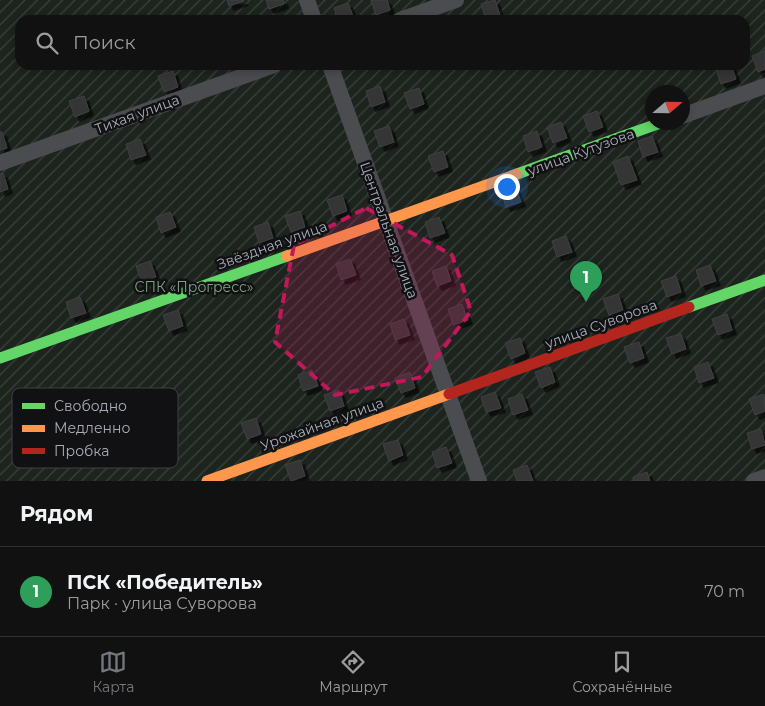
<!DOCTYPE html>
<html lang="ru">
<head>
<meta charset="utf-8">
<style>
  body { margin:0; font-family:Montserrat,sans-serif; background:#1e1f1f; color:#f1f3f6 }
  .compass { position:absolute; left:645px; top:85px; width:45px; height:45px; border-radius:50%; background:#111; box-shadow:0 2px 8px #0003; rotate:70deg }
  .you { position:absolute; left:506px; top:186px; width:18px; height:18px; margin:-12px; border:4px solid #fff; border-radius:50%; background:#1a73e8; box-shadow:0 0 0 8px #1a73e833 }
  .badge { display:grid; place-items:center; width:32px; height:32px; border-radius:50%; background:#757880; color:#fff; font-size:16px; font-weight:700 }
  .pin { position:absolute; translate:-50% -41px; filter:drop-shadow(0 1px 2px #0008) }
  .pin::after { content:''; position:absolute; top:26px; width:18px; height:15px; background:inherit; clip-path:polygon(0 0,100% 0,50% 100%) }
  .list { margin:0; padding:0; list-style:none }
  h2 { display:flex; justify-content:space-between; align-items:center; height:65px; margin:0; padding:0 20px; font-size:21px }
  h2 small { font-size:16px; font-weight:400; color:#9c9d9f }
  .list li { display:grid; grid-template-columns:32px 1fr auto; gap:15px; align-items:center; box-sizing:border-box; height:90px; padding:0 20px; border-top:1px solid #303131 }
  .list b { display:block; font-size:19px; white-space:nowrap }
  .list p { margin:0; font-size:16px; white-space:nowrap; color:#9c9d9f }
  .list em { font-size:16px; font-style:normal; color:#9c9d9f }
  .icon { flex:none; width:28px; height:28px; fill:none; stroke:currentColor; stroke-width:2; stroke-linecap:round; stroke-linejoin:round }
  .map { position:relative; flex:none; width:765px; height:481px; overflow:hidden }
  .search { position:absolute; background:#111; box-shadow:0 2px 8px #0003; left:15px; right:15px; top:15px; height:55px; display:flex; align-items:center; gap:12px; box-sizing:border-box; padding:0 18px; border-radius:15px; color:#9c9d9f; font-size:19px }
  .sheet { height:155px; background:#111 }
  nav { display:flex; justify-content:space-around; align-items:center; box-sizing:border-box; height:70px; border-top:1px solid #303131; background:#111; font-size:14px; color:#9c9d9f }
  nav a { display:grid; justify-items:center; gap:2px }
  nav .on { color:#757880 }
  .map>svg:first-child { display:block }
  .garden { fill:url(#garden-furrows); fill-rule:evenodd }
  .building { fill:#353536; stroke:#3f4043; filter:url(#shadow) }
  .lines { fill:none; stroke-linecap:round; stroke-linejoin:round }
  .street { stroke:#4b4c50; stroke-width:16 }
  .fast { stroke:#63d668; stroke-width:11 }
  .slow { stroke:#ff974d; stroke-width:11 }
  .jam { stroke:#b3261e; stroke-width:11 }
  .marked { fill:#c2185b; fill-opacity:0.2; stroke:#c2185b; stroke-width:4; stroke-dasharray:10 6; stroke-linejoin:round }
  .labels { text-anchor:middle; stroke-width:5; stroke-linejoin:round; paint-order:stroke }
  .street-label { font-size:14px; fill:#a8adb8; stroke:#111113 }
  .park-label { font-size:14px; fill:#7fa381; stroke:#111113 }
  .key { fill:#111113; stroke:#3e4045; stroke-width:1 }
  .key-label { font-size:14px; fill:#a8adb8 }
</style>
</head>
<body>
<div class="map">
<svg width="765" height="481" viewBox="0 0 765 481">
  <defs>
    <pattern id="garden-furrows" width="10" height="10" patternUnits="userSpaceOnUse" patternTransform="scale(1.25)"><rect width="10" height="10" fill="#1d241e"/><path d="M-1 1l2-2M0 10L10 0M9 11l2-2" fill="none" stroke="#3b413d"/></pattern>
    <filter id="shadow"><feDropShadow dx="4.5" dy="4.5" stdDeviation="0" flood-color="#0009"/></filter>
  </defs>
  <rect width="100%" height="100%" fill="#171717"/>
  <path class="garden" d="M0,0H765V481H0ZM20,20H745V65H20ZM652,92H682V122H652Z"/>
  <g class="building">
    <polygon points="227,0 243,0 244,1 229,6"/>
    <polygon points="266,0 283,0 284,4 269,9"/>
    <polygon points="371,0 387,0 390,10 376,15"/>
    <polygon points="495,0 500,15 486,20 481,4"/>
    <polygon points="348,3 354,19 338,20 334,8"/>
    <polygon points="765,51 765,69 758,72 752,56"/>
    <polygon points="726,65 731,65 736,79 721,84 716,69"/>
    <polygon points="173,71 178,87 164,92 158,76"/>
    <polygon points="380,86 385,102 371,107 366,91"/>
    <polygon points="419,88 424,104 410,109 404,93"/>
    <polygon points="84,96 89,111 75,117 69,101"/>
    <polygon points="597,111 603,127 589,132 583,116"/>
    <polygon points="561,122 567,138 553,143 547,127"/>
    <polygon points="389,126 394,142 380,147 374,131"/>
    <polygon points="537,131 542,147 528,152 523,136"/>
    <polygon points="0,132 2,132 7,148 0,150"/>
    <polygon points="652,136 658,152 643,157 638,141"/>
    <polygon points="140,139 146,155 131,160 126,144"/>
    <polygon points="443,151 448,167 434,172 428,156"/>
    <polygon points="628,156 637,180 621,185 613,162"/>
    <polygon points="3,173 8,189 0,192 0,174"/>
    <polygon points="515,186 521,202 506,207 501,191"/>
    <polygon points="342,195 347,211 333,216 327,200"/>
    <polygon points="300,211 305,227 291,232 285,216"/>
    <polygon points="170,212 176,227 161,233 156,217"/>
    <polygon points="439,217 445,233 430,238 425,222"/>
    <polygon points="268,222 273,238 259,243 254,227"/>
    <polygon points="566,236 572,252 557,257 552,241"/>
    <polygon points="350,259 356,275 341,280 336,264"/>
    <polygon points="150,261 156,277 142,282 136,266"/>
    <polygon points="710,265 716,281 701,286 696,270"/>
    <polygon points="446,266 451,281 437,286 432,271"/>
    <polygon points="676,276 681,292 667,297 661,281"/>
    <polygon points="618,294 623,310 609,315 603,299"/>
    <polygon points="80,297 86,313 71,318 66,302"/>
    <polygon points="462,304 468,320 453,325 448,309"/>
    <polygon points="178,310 183,326 169,331 163,315"/>
    <polygon points="727,314 732,330 718,335 712,319"/>
    <polygon points="404,319 410,335 395,340 390,324"/>
    <polygon points="681,334 686,349 672,354 666,338"/>
    <polygon points="520,338 525,353 511,359 505,343"/>
    <polygon points="639,342 644,358 630,363 624,347"/>
    <polygon points="708,362 714,378 699,383 694,367"/>
    <polygon points="550,367 555,382 541,388 535,372"/>
    <polygon points="312,370 318,386 303,391 298,375"/>
    <polygon points="410,372 415,388 401,393 395,378"/>
    <polygon points="339,390 344,406 330,411 324,395"/>
    <polygon points="495,392 501,408 486,412 481,397"/>
    <polygon points="522,394 528,410 513,415 508,399"/>
    <polygon points="764,394 765,411 755,415 749,399"/>
    <polygon points="256,418 261,434 247,439 241,423"/>
    <polygon points="761,429 765,445 752,449 747,433"/>
    <polygon points="398,440 403,455 389,461 383,444"/>
    <polygon points="446,447 452,463 437,468 432,452"/>
    <polygon points="300,460 305,476 291,481 285,465"/>
    <polygon points="527,465 533,481 517,481 513,470"/>
    <polygon points="647,472 650,481 634,481 633,477"/>
  </g>
  <g class="lines">
    <g class="street">
      <polyline points="307,0 314,20"/>
      <polyline points="400,20 456,0"/>
      <polyline points="330,65 479,481"/>
      <polyline points="682,116 765,86"/>
      <polyline points="0,163 274,65"/>
      <polyline points="754,481 765,477"/>
    </g>
    <g class="fast">
      <polyline points="517,174 663,122"/>
      <polyline points="689,307 765,280"/>
      <polyline points="0,358 287,256"/>
    </g>
    <g class="slow">
      <polyline points="287,256 517,174"/>
      <polyline points="207,481 449,394"/>
    </g>
    <polyline class="jam" points="449,394 689,307"/>
  </g>
  <path class="marked" d="M366,208L452,255L471,311L422,377L335,395L275,342L294,245Z"/>
  <g class="labels">
    <g class="street-label">
      <text transform="translate(137 114) rotate(-20)" y="5">Тихая улица</text>
      <text transform="translate(581 152) rotate(-20)" y="5">улица Кутузова</text>
      <text transform="translate(389 230) rotate(70)" y="5">Центральная улица</text>
      <text transform="translate(272 245) rotate(-20)" y="5">Звёздная улица</text>
      <text transform="translate(601 324) rotate(-20)" y="5">улица Суворова</text>
      <text transform="translate(322 424) rotate(-20)" y="5">Урожайная улица</text>
    </g>
    <g class="park-label">
      <text x="194" y="292">СПК «Прогресс»</text>
    </g>
  </g>
  <rect x="12" y="388" width="166" height="80" rx="8" class="key"/>
  <rect x="22" y="403" width="23" height="6" fill="#63d668"/>
  <rect x="22" y="425" width="23" height="7" fill="#ff974d"/>
  <rect x="22" y="448" width="23" height="6" fill="#b3261e"/>
  <g class="key-label">
    <text x="54" y="411">Свободно</text>
    <text x="54" y="433">Медленно</text>
    <text x="54" y="456">Пробка</text>
  </g>
</svg>
<svg class="compass" viewBox="-18 -18 36 36"><path d="M0-13l5 13h-10z" fill="#e53935"/><path d="M0 13l5-13h-10z" fill="#9c9d9f"/></svg>
<div class="you"></div>
<div class="pin badge" style="left:586px;top:302px;background:#2e9e5b">1</div>
<div class="search"><svg class="icon" aria-label="search" viewBox="0 0 24 24"><circle cx="10" cy="10" r="6"/><path d="M15 15l6 6"/></svg>Поиск</div>
</div>
<section class="sheet">
<h2>Рядом<small></small></h2>
<ul class="list">
<li><span class="badge" style="background:#2e9e5b">1</span><div><b>ПСК «Победитель»</b><p>Парк · улица Суворова</p></div><em>70 m</em></li>
</ul>
</section>
<nav>
<a class="on"><svg class="icon" aria-label="map" viewBox="0 0 24 24"><path d="M3 6l6-2 6 2 6-2v14l-6 2-6-2-6 2zM9 4v14M15 6v14"/></svg>Карта</a>
<a><svg class="icon" aria-label="directions" viewBox="0 0 24 24"><path d="M12 3l9 9-9 9-9-9zM9 14v-3h6M13 9l2 2-2 2"/></svg>Маршрут</a>
<a><svg class="icon" aria-label="saved" viewBox="0 0 24 24"><path d="M7 4h10v16l-5-4-5 4z"/></svg>Сохранённые</a>
</nav>
</body>
</html>
